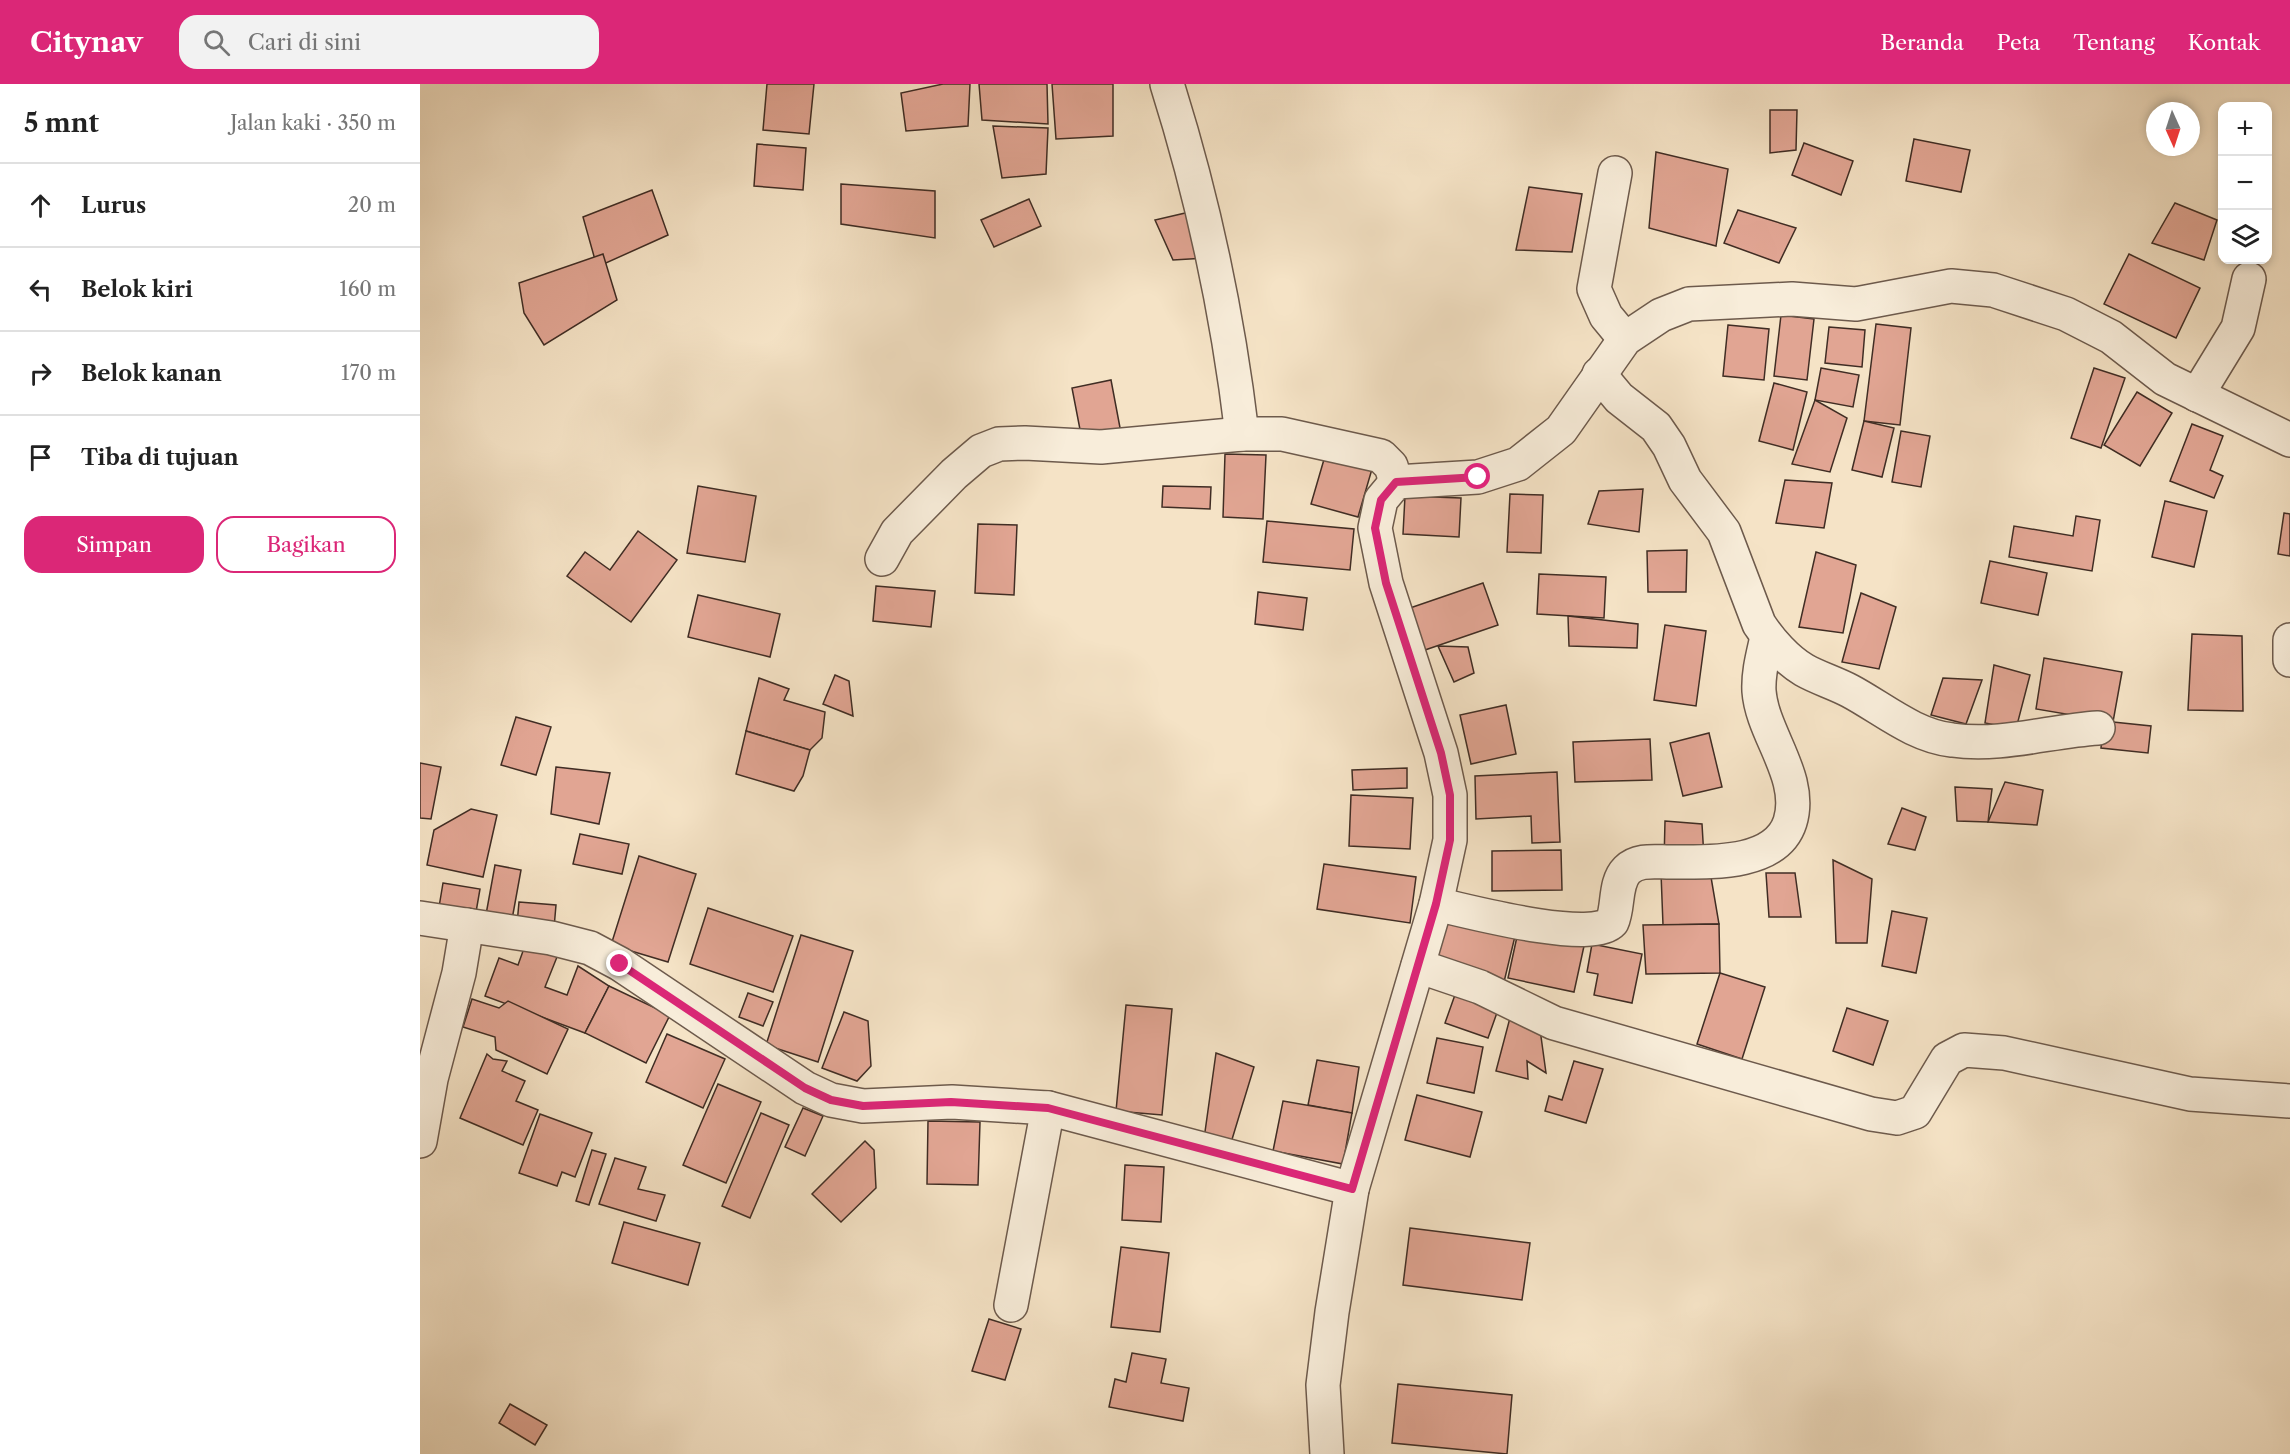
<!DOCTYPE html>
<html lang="id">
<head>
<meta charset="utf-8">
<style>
  body { margin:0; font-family:"Libre Caslon Text",serif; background:#f2f2f2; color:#222 }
  .controls { position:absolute; right:18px; top:18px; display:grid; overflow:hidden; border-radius:12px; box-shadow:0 3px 9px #0003 }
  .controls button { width:54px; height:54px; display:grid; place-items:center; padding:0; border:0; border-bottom:2px solid #e0e0e0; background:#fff; color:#222; font:30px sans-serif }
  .compass { position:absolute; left:1726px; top:18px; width:54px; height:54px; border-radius:50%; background:#fff; box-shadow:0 3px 9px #0003; rotate:177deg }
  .stop { position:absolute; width:18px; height:18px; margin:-14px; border:4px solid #db2777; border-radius:50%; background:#fff }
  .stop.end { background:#db2777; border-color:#fff; box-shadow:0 2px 6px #0008 }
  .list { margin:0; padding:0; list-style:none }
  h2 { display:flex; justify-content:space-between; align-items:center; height:78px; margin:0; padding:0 24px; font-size:26px }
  h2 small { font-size:20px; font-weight:400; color:#767676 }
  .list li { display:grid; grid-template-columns:39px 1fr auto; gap:18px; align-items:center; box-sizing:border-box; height:84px; padding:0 24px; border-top:2px solid #e0e0e0 }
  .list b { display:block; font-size:22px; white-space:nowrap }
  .list em { font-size:20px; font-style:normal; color:#767676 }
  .actions { display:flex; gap:12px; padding:18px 24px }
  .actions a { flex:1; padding:14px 0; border:2px solid #db2777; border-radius:18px; text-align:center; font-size:21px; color:#db2777 }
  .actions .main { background:#db2777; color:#fff }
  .icon { flex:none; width:33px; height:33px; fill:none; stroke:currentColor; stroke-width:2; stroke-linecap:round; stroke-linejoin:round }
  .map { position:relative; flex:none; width:1870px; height:1370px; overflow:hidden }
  header { display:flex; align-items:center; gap:36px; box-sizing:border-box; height:84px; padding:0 30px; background:#db2777; color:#fff }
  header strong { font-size:28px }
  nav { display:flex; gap:33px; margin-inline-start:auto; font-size:21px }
  .search { width:420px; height:54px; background:#f2f2f2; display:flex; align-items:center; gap:15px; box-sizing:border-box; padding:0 21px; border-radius:18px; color:#767676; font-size:22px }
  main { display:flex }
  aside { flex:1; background:#fff }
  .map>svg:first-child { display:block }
  .building { fill:#e1a593; stroke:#402d24; stroke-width:1.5 }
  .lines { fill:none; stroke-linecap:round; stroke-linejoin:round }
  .street-casing { stroke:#6d5a4c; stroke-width:36 }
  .street { stroke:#f8edda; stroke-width:33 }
  .route { stroke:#db2777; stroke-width:8 }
</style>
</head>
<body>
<header>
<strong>Citynav</strong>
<div class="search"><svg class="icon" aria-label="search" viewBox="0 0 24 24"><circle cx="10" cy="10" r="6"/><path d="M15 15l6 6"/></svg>Cari di sini</div>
<nav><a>Beranda</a><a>Peta</a><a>Tentang</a><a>Kontak</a></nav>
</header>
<main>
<aside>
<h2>5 mnt<small>Jalan kaki · 350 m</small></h2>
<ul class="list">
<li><svg class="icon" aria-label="ahead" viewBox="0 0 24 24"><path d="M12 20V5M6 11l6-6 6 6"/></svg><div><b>Lurus</b></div><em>20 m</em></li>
<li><svg class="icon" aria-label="left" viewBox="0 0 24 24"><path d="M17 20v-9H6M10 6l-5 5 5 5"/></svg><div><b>Belok kiri</b></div><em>160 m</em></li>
<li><svg class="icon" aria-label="right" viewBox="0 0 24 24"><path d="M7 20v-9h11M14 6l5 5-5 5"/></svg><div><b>Belok kanan</b></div><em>170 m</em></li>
<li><svg class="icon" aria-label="arrive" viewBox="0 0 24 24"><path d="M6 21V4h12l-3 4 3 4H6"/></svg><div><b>Tiba di tujuan</b></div></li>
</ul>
<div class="actions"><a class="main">Simpan</a><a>Bagikan</a></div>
</aside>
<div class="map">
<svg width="1870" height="1370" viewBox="0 0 1870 1370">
  <rect width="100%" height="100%" fill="#f5e3c6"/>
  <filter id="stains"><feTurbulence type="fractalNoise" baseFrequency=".00333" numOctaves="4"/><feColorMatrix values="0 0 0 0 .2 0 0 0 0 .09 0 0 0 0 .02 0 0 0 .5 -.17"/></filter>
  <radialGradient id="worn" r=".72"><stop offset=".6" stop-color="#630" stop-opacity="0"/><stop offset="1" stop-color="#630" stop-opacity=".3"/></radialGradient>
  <g class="building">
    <polygon points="347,0 394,0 389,50 343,46"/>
    <polygon points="523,0 550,0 548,42 486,47 481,9"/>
    <polygon points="559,0 627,0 628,40 562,36"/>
    <polygon points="632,0 693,0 693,52 636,55"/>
    <polygon points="1350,26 1377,26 1376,66 1350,69"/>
    <polygon points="573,42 628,44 626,90 582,94"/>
    <polygon points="1494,55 1550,66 1541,108 1486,97"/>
    <polygon points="1384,59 1433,77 1421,111 1372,91"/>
    <polygon points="337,60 386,64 383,106 334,102"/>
    <polygon points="1236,68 1308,85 1296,162 1229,144"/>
    <polygon points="421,100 515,107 515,154 421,140"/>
    <polygon points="1109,103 1162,110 1152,168 1096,166"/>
    <polygon points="232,106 248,151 177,183 163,133"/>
    <polygon points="609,115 621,142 574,163 561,136"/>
    <polygon points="1755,119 1797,136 1784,176 1732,159"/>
    <polygon points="1318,126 1376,144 1359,179 1304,159"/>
    <polygon points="774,127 786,174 753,176 735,136"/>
    <polygon points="183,170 197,216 124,261 104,229 99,199"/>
    <polygon points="1709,170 1780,204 1756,254 1684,220"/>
    <polygon points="1361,231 1394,235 1387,296 1354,292"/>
    <polygon points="1456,240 1491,244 1480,341 1444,337"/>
    <polygon points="1308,241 1349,245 1344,296 1303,292"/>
    <polygon points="1409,243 1445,246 1442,283 1405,279"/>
    <polygon points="1401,284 1439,291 1433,323 1395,316"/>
    <polygon points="1674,284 1705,294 1681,364 1651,354"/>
    <polygon points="691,296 701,349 662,356 652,304"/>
    <polygon points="1354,299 1387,308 1373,366 1339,357"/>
    <polygon points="1717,308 1752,329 1720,382 1684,361"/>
    <polygon points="1395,316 1427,334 1410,388 1372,380"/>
    <polygon points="1444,337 1474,344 1462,393 1432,386"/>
    <polygon points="1772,340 1803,352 1790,386 1803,392 1794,414 1750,397"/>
    <polygon points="1481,347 1510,352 1501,403 1472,398"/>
    <polygon points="805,370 846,371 843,435 803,433"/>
    <polygon points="905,372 952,385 938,433 891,420"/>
    <polygon points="1365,396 1412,399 1404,444 1356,439"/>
    <polygon points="278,402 336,412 325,478 267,469"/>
    <polygon points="743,402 791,403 790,425 742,423"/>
    <polygon points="1223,405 1219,448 1168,440 1179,407"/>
    <polygon points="1090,410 1123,411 1121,469 1087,468"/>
    <polygon points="985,412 1041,414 1039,453 983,450"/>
    <polygon points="1745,417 1787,427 1774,483 1732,473"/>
    <polygon points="1864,429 1870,430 1870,472 1858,470"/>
    <polygon points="1656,432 1680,436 1672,487 1589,473 1594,442 1653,452"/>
    <polygon points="847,437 934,445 930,486 843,478"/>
    <polygon points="558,440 597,441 594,511 555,509"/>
    <polygon points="218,447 257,476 211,538 147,492 165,468 190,486"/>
    <polygon points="1267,466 1266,508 1228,508 1227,467"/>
    <polygon points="1396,468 1436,481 1423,549 1379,543"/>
    <polygon points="1570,477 1627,489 1618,531 1561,519"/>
    <polygon points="1119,490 1186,493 1184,534 1117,530"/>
    <polygon points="1063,499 1078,541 1005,566 990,524"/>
    <polygon points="456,502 515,507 511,543 453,537"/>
    <polygon points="838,508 887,514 883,546 835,540"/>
    <polygon points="1441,509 1476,523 1459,585 1422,578"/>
    <polygon points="278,511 360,530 350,573 268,553"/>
    <polygon points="1148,532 1218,540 1217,564 1149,562"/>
    <polygon points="1245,541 1286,547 1276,622 1234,616"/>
    <polygon points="1772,550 1822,552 1823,627 1768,626"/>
    <polygon points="1018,562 1048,563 1054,589 1034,598"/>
    <polygon points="1624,574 1702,588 1693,638 1616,625"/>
    <polygon points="1574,581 1610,591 1596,645 1565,639"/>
    <polygon points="415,591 429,597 433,632 403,620"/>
    <polygon points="339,594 369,605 364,616 405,628 402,654 390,666 326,647"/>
    <polygon points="1523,594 1562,596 1546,640 1511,631"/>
    <polygon points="1086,621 1096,670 1051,680 1040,631"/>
    <polygon points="96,633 131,643 116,691 81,681"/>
    <polygon points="1693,638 1731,642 1728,669 1681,664 1682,653 1691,654"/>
    <polygon points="326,647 390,666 383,692 374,707 316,690"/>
    <polygon points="1289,649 1302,703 1263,712 1250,659"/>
    <polygon points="1230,655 1232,696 1155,698 1153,658"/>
    <polygon points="0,679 21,683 11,735 0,734"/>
    <polygon points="136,683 190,689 179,740 131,730"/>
    <polygon points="987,684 987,704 933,706 932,686"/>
    <polygon points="1137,688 1140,758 1112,759 1111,732 1056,735 1055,692"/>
    <polygon points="1585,698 1623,706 1617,741 1568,738"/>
    <polygon points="1535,703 1572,705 1568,738 1537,737"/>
    <polygon points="931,711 993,714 990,765 929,762"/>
    <polygon points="1482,724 1506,733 1495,766 1468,760"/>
    <polygon points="51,725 77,731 63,793 7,781 14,746"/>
    <polygon points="1245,737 1282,740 1284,774 1244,778"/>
    <polygon points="160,750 209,760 202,790 153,780"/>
    <polygon points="1141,766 1142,806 1072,807 1072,767"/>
    <polygon points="219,772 276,790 248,878 191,861"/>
    <polygon points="1413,776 1452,795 1447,859 1416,859"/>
    <polygon points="904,780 996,793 990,839 897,825"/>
    <polygon points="75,781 101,786 91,841 65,836"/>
    <polygon points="1241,789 1291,793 1299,840 1243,841"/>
    <polygon points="1346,789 1375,789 1381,833 1349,833"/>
    <polygon points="23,799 60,805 55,834 18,829"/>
    <polygon points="99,818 136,821 134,844 97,840"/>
    <polygon points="288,824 373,852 353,908 270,880"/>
    <polygon points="1472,827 1507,834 1496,889 1462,882"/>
    <polygon points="1027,829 1096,848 1084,898 1012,872"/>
    <polygon points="1299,840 1300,889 1226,890 1223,841"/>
    <polygon points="1098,848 1164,862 1154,908 1088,894"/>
    <polygon points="381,851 433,867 398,978 346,961"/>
    <polygon points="107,856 139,868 125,903 147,911 158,882 189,902 165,949 65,912 79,874 98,881"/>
    <polygon points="1172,860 1222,870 1212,919 1174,911 1178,890 1167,888"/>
    <polygon points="1300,889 1345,903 1322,975 1277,960"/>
    <polygon points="189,902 250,931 226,979 165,949"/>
    <polygon points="1036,908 1079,923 1068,954 1025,939"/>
    <polygon points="328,909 353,918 343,942 319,933"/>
    <polygon points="52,915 79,924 88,917 148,945 127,990 76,966 75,953 43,943"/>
    <polygon points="706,921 752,925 742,1031 696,1027"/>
    <polygon points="1427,924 1468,937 1453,981 1413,967"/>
    <polygon points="424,928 448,937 451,982 437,997 402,984"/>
    <polygon points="1091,930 1119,938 1126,989 1107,977 1108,995 1076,987"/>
    <polygon points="247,950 305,975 283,1024 226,998"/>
    <polygon points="1017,954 1063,963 1054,1009 1007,999"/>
    <polygon points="796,969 834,983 810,1062 784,1055"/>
    <polygon points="67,970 73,975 87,977 82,987 105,997 96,1017 118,1026 103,1061 40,1034"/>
    <polygon points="897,976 939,983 932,1029 888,1021"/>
    <polygon points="1154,977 1183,985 1166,1039 1125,1027 1129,1012 1142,1016"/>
    <polygon points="298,1000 341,1018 306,1099 263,1081"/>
    <polygon points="997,1011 1062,1028 1050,1073 985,1056"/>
    <polygon points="863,1017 932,1029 923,1080 853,1067"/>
    <polygon points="383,1024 403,1032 385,1072 365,1063"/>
    <polygon points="341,1029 369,1041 330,1134 302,1122"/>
    <polygon points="120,1030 172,1049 155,1093 142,1088 137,1102 99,1089"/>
    <polygon points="508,1037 560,1038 558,1101 507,1100"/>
    <polygon points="445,1057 454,1066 456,1104 421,1138 392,1110"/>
    <polygon points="172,1066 186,1070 169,1121 156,1117"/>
    <polygon points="195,1074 226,1083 218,1105 245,1111 236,1137 179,1120"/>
    <polygon points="705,1081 744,1083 741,1138 702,1136"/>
    <polygon points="204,1138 280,1159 268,1201 192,1179"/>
    <polygon points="990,1144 1110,1159 1102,1216 983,1201"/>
    <polygon points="701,1163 749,1169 740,1248 691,1243"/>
    <polygon points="569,1235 601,1245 585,1296 552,1287"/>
    <polygon points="712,1269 746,1275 741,1299 769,1304 763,1337 689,1323 695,1295 706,1298"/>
    <polygon points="978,1300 1092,1311 1087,1370 972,1359"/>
    <polygon points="90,1320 127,1341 115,1361 79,1339"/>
  </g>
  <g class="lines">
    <g class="street-casing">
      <g id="street">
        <path d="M747,0C783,114 808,232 822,350"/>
        <polyline points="1195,89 1174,205 1186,232 1205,255"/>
        <path d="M1179,290L1199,314L1236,343L1249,362L1265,396L1304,448L1339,540C1350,557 1367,576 1384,586C1398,594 1415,599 1430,607C1462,624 1494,652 1532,656C1581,663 1630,647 1678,644"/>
        <polyline points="1777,311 1818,244 1829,195"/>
        <polyline points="462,475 477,448 534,390 561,367 579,360 605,359 681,363 822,350 862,350 961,372 971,382 976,398"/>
        <polyline points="1870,556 1870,576"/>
        <path d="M1016,820C1046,827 1172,860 1192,838C1199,823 1194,799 1207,786C1218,775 1235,778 1250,778C1288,778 1356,782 1370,738C1384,693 1342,650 1339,607C1338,589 1343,571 1347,553"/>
        <polyline points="0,834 131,854 170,864 200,880 385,1004 411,1016 443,1022 532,1018 628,1024 932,1105"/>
        <polyline points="998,882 1060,903 1134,939 1451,1030 1477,1034 1495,1028 1527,975 1544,966 1584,969 1770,1010 1870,1017"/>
        <polyline points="0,1057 11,995 39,889 47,841"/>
        <polyline points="591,1221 628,1024"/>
        <polyline points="907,1370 903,1301 912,1228 932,1105 1016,820 1030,756 1030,711 1021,669 966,499 955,444 961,416 976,398 1058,393 1098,380 1141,346 1205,255 1241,231 1269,220 1372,215 1436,220 1531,202 1573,206 1646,230 1691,253 1745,295 1870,356"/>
      </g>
    </g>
    <use href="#street" class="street"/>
  </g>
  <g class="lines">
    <polyline class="route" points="200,880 385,1004 411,1016 443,1022 531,1018 628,1024 932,1105 1016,820 1030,756 1030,711 1021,669 966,499 955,444 961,416 976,398 1058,393"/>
  </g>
  <rect width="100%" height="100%" filter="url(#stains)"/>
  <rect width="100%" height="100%" fill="url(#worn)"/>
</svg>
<div class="controls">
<button>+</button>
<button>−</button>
<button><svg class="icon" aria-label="layers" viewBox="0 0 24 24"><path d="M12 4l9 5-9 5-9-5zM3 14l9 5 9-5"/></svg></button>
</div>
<svg class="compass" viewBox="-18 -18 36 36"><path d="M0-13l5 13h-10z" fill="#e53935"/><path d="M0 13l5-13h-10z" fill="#767676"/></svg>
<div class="stop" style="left:1058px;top:393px"></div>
<div class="stop end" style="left:200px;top:880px"></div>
</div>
</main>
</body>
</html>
